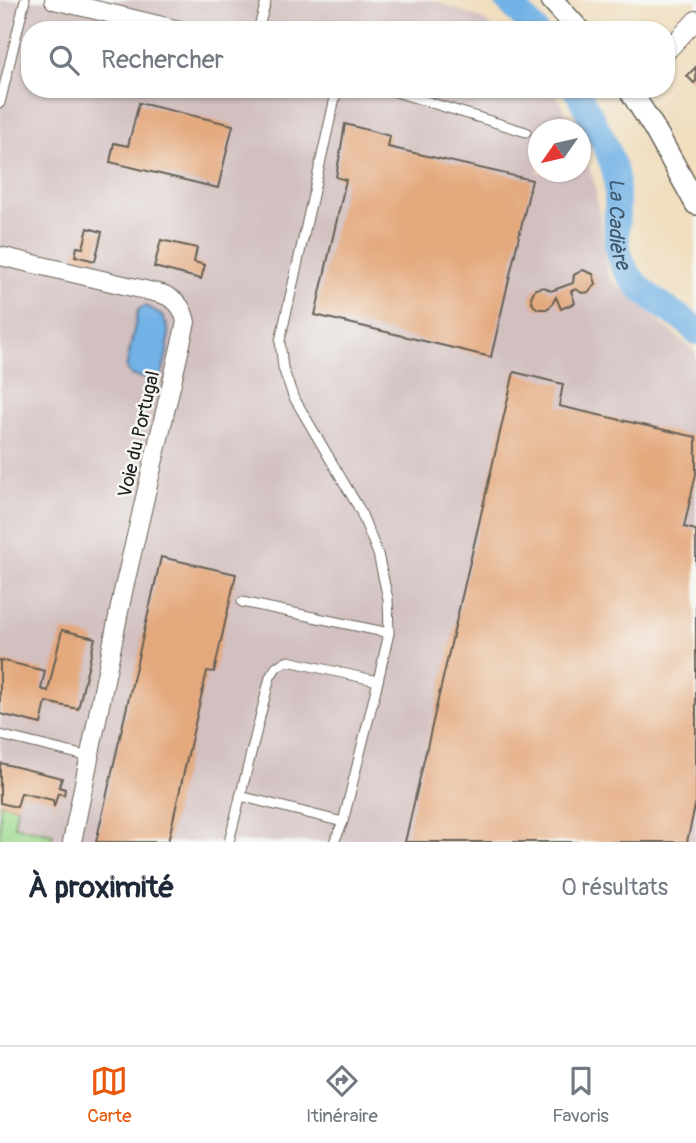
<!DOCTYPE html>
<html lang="fr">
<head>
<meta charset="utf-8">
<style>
  body { margin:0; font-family:Pangolin,sans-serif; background:#f6f6f7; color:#1f2937 }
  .compass { position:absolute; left:528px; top:119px; width:63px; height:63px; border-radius:50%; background:#fff; box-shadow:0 2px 5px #0004; rotate:236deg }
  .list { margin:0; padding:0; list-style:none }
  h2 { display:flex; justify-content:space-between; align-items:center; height:91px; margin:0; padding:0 28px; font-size:30px }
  h2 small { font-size:23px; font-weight:400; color:#747a83 }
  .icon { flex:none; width:38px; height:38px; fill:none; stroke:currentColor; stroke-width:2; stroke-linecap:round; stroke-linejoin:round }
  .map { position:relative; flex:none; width:696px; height:842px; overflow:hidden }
  .search { position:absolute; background:#fff; box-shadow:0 2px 5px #0004; left:21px; right:21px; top:21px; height:77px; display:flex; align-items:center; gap:18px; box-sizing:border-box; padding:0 24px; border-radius:28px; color:#747a83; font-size:26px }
  .sheet { height:203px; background:#fff }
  nav { display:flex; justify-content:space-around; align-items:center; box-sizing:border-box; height:98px; border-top:2px solid #e0e1e3; background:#fff; font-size:19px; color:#747a83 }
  nav a { display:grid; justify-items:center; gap:4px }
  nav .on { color:#ea580c }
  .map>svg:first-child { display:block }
  .industrial { fill:#d2bfc0 }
  .green { fill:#9dd98c; stroke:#5c7a54; stroke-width:2 }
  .water { fill:#72b2e6; stroke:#476781; stroke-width:2 }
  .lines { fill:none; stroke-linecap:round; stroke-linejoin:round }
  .river { stroke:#72b2e6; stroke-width:26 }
  .building { fill:#e4a97d }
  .service-casing { stroke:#666055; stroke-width:11 }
  .minor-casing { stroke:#666055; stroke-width:20 }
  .tertiary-casing { stroke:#666055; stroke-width:24 }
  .service { stroke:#fff; stroke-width:9 }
  .minor { stroke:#fff; stroke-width:18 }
  .tertiary { stroke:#fff; stroke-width:21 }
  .labels { text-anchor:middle; stroke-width:5; stroke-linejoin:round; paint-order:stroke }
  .street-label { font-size:19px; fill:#1c1c1c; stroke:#f6f6f2 }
  .water-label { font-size:21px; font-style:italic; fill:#3e586d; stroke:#f6f6f2 }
</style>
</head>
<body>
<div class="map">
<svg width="696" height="842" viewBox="0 0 696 842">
  <rect width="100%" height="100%" fill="#f6f6f2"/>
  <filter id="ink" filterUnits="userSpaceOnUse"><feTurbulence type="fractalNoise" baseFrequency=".0143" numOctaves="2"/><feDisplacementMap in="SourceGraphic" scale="14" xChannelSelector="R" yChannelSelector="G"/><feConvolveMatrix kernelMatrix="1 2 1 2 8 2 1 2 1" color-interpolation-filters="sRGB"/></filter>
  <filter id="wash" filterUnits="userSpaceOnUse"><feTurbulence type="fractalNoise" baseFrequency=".00686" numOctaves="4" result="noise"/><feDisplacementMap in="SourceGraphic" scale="28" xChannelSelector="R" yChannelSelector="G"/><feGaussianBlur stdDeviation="1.57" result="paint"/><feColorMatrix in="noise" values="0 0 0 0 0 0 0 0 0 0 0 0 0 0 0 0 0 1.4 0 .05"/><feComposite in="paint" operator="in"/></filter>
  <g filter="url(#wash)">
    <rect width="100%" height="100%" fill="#f0debf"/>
    <polygon class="industrial" points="0,0 433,0 484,20 497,30 30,30 30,89 552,89 560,100 572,129 538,130 538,172 580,172 581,148 594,181 608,277 696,353 696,842 0,842"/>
    <polygon class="green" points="0,803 17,807 14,826 53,834 51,842 0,842"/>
    <path class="water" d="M144,306C181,317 167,350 161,378L156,381L131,375L126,368L138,310Z"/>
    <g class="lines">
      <g class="river">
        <polyline points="507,0 535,30"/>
        <path id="s1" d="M576,89C590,117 610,147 616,178C619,200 615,222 617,244C622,285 660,303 691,325L696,332"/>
      </g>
    </g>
    <g id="blocks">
      <g class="building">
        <polygon points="696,67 696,81 694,83 687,76"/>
        <polygon points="139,103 233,125 218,188 110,162 114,143 128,146"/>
        <polygon points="345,124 390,136 388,147 532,180 491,357 315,315 346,180 336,177"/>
        <polygon points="88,228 102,232 95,261 75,256 77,247 83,248"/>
        <polygon points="161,240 197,248 194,262 205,265 201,279 154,267"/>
        <polygon points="583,270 593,274 596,284 589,292 582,293 576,289 571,291 575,303 561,309 556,297 551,306 546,309 538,309 533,305 531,297 535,289 544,287 551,291 573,283 574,275"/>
        <polygon points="514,372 563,384 559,406 696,437 696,474 684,527 696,530 696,802 687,842 405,842"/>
        <polygon points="161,557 236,574 214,672 207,671 168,842 96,842"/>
        <polygon points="62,630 95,638 78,709 46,702 41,724 0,714 0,660 45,671 41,689 48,691"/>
        <polygon points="0,763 62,778 59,787 65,789 64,795 58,793 54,807 53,800 21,793 17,807 0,803"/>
      </g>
    </g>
  </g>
  <g filter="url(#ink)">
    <use href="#blocks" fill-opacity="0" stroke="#666055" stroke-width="2"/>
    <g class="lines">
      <g class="service-casing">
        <g id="service">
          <polyline points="258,30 266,2"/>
          <polyline points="386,89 526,132"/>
          <polyline points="0,103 25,0"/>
          <polyline points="242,602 389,633"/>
          <polyline points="0,735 90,757"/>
          <polyline points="240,796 343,822 378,681"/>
          <polyline points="229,842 270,677 277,666 288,661 378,681 389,633 388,599 378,554 360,510 293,396 283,368 280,341 337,89"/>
          <polyline points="334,842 343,822"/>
        </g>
      </g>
      <g class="minor-casing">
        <g id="minor">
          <polyline points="54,0 179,30"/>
          <polyline points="666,52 696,20"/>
          <path d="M0,256L162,294C176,299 183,307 186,322L123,592L72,842"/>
        </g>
      </g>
      <g class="tertiary-casing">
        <g id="tertiary">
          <polyline points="552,0 579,30"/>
          <polyline points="629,89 654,128 696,204"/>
        </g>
      </g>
      <use href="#service" class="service"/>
      <use href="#minor" class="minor"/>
      <use href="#tertiary" class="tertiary"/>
    </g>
  </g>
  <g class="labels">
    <g class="street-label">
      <text transform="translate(138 434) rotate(-77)" y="7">Voie du Portugal</text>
    </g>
    <g class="water-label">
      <text dy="7" stroke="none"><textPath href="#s1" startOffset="144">La Cadière</textPath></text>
    </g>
  </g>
</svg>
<svg class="compass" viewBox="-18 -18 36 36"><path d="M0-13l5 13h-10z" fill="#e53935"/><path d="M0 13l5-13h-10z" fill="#747a83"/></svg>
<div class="search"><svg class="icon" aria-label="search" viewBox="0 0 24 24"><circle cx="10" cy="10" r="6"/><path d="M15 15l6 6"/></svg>Rechercher</div>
</div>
<section class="sheet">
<h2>À proximité<small>0 résultats</small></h2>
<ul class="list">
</ul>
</section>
<nav>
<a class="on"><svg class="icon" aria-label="map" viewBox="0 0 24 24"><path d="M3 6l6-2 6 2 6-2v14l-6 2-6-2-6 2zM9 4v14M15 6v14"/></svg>Carte</a>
<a><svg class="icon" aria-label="directions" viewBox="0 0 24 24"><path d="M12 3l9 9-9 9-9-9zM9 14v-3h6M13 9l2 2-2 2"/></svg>Itinéraire</a>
<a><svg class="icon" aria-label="saved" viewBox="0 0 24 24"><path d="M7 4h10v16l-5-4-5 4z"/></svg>Favoris</a>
</nav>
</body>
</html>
